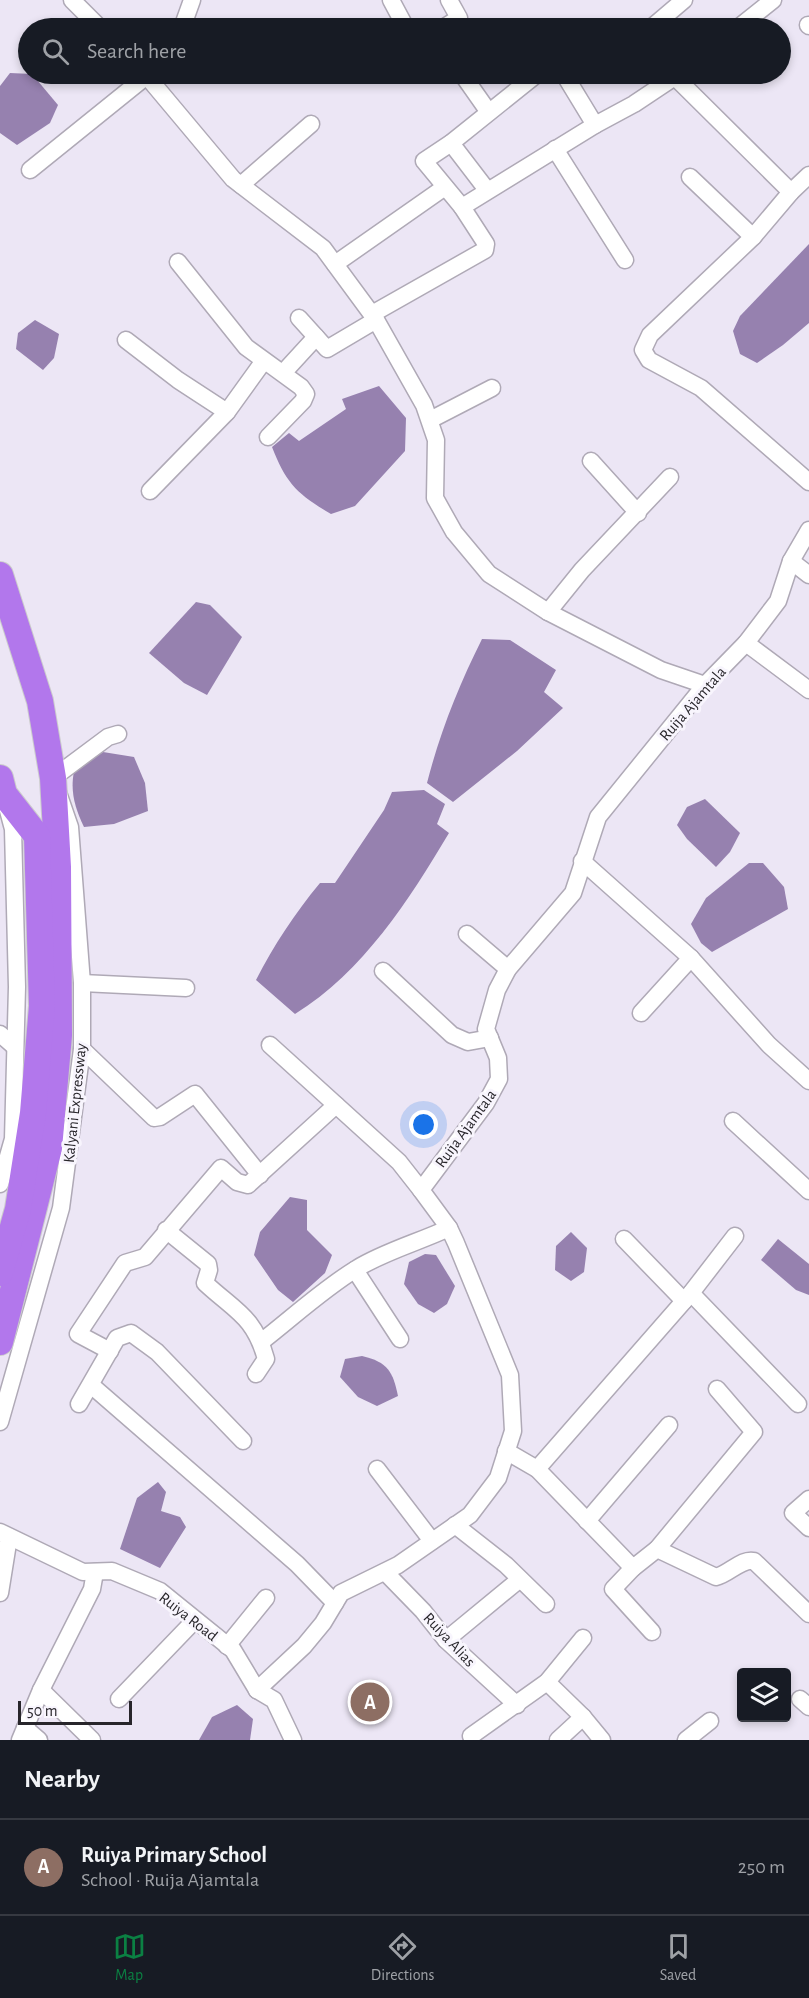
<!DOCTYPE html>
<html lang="en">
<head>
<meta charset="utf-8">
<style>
  body { margin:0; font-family:"Alegreya Sans",sans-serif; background:#242831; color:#f1f3f6 }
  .controls { position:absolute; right:18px; bottom:18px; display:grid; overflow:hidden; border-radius:6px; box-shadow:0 3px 9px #0003 }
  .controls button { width:54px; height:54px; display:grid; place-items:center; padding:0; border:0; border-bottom:2px solid #363941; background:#171b24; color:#f1f3f6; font:30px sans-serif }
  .scale { position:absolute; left:18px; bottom:15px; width:114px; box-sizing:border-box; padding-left:6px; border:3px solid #28262b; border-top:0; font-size:16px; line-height:21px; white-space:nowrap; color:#28262b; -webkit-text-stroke:4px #f8f5fd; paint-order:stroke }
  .you { position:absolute; left:424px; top:1125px; width:21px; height:21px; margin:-15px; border:4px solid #fff; border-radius:50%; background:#1a73e8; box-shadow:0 0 0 9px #1a73e833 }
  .badge { display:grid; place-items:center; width:39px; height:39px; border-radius:50%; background:#0b8043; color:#fff; font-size:20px; font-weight:700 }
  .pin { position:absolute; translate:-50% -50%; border:3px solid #fff; box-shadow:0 2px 6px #0006 }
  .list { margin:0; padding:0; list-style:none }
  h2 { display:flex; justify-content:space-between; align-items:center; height:78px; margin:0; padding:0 24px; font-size:26px }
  h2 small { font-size:20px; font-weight:400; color:#9ea1a6 }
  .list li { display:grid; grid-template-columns:39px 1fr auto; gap:18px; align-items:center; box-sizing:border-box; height:96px; padding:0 24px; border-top:2px solid #363941 }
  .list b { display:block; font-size:22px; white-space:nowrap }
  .list p { margin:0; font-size:20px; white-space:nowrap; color:#9ea1a6 }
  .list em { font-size:20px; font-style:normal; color:#9ea1a6 }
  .icon { flex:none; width:33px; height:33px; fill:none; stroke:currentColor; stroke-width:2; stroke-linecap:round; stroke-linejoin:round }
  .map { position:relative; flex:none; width:809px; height:1740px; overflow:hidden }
  .search { position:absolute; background:#171b24; box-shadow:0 3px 9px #0003; left:18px; right:18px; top:18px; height:66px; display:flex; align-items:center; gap:15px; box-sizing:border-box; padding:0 21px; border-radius:33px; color:#9ea1a6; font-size:22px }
  .sheet { height:174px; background:#171b24 }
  nav { display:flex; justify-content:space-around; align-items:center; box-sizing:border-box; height:84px; border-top:2px solid #363941; background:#171b24; font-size:16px; color:#9ea1a6 }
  nav a { display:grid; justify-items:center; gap:3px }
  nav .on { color:#0b8043 }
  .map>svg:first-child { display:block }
  .water { fill:#9681af }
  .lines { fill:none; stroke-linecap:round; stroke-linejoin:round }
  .minor-casing { stroke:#afa9b6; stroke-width:19 }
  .highway-casing { stroke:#cbcbcc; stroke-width:28 }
  .minor { stroke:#fff; stroke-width:16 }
  .highway { stroke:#b277ec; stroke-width:26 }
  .labels { text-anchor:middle; stroke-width:6; stroke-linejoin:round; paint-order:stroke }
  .street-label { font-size:16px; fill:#28262b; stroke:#f8f5fd }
</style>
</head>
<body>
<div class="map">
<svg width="809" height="1740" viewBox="0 0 809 1740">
  <rect width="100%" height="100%" fill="#ece6f5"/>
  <g class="water">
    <polygon points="10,73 32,74 58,105 50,123 17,145 0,133 0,86"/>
    <polygon points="809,244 809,323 783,345 757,363 740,354 733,331 740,316"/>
    <polygon points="35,320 59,334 54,358 43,370 16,349 18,333"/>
    <path d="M379,386L406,418L405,451L355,506L331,514C297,494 286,483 272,447L289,433L299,441L346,409L342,399Z"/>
    <polygon points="196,602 210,605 242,637 207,695 184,683 149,653"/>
    <path d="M482,639L510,640L556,670L544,692L563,708L517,751L453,802L427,783C440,732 459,685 482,639Z"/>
    <path d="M103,752L134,757L145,783L148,811L114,824L84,827C75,808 70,792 74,771Z"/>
    <path d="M424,790L445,804L437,824L449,833C409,900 363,972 295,1014L256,980C274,945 295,913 320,883H335L384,810L392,792Z"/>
    <polygon points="705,799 740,833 730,852 716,867 687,839 677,825 687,807"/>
    <polygon points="749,863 763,863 784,887 788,909 712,952 701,943 691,924 706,898"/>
    <polygon points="290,1197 307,1200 307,1230 332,1255 325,1273 293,1302 278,1290 254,1255 260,1232"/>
    <polygon points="571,1232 587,1248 584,1272 571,1281 555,1270 556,1246"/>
    <polygon points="778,1239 809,1264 809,1295 796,1290 761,1260"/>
    <polygon points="425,1254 436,1255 455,1286 447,1304 434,1313 418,1304 404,1284 409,1262"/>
    <path d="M362,1356C388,1362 393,1372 398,1396L377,1406L358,1397L340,1377L345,1359Z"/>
    <polygon points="158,1482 166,1492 161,1511 180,1517 186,1527 160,1568 120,1549 137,1498"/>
    <polygon points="237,1705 253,1719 250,1740 199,1740 212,1717"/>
  </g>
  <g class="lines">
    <g class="minor-casing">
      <g id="minor">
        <polyline points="72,0 100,28"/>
        <polyline points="391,0 406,28"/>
        <polyline points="808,25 809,26"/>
        <polyline points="182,28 192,0"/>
        <polyline points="443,28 459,18 449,0"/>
        <polyline points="651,28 684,0"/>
        <polyline points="738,28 773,0"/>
        <polyline points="145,74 233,179 323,248 376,320 424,405 436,440 435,498 454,532 489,574 548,612 661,670 705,685"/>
        <polyline points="462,74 488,111"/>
        <polyline points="537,74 451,143 424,161 462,207 595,125 564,74"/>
        <polyline points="675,77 791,192"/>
        <polyline points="595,125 634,104 679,74"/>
        <polyline points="451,143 487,190"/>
        <polyline points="555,149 625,260"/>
        <polyline points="30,170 149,74"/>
        <polyline points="809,175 791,192 753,237 650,335 643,350 649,360 701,388 809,482"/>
        <polyline points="690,177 753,237"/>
        <polyline points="241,185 311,124"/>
        <polyline points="178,262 246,347 301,387 306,394 303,401 268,437"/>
        <polyline points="335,264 445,187"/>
        <polyline points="372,314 485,250 486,244 462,207"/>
        <polyline points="299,318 327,349 376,320"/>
        <polyline points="126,340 178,380 227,412"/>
        <polyline points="283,373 316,337"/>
        <polyline points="430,420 492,388"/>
        <polyline points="591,461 638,513"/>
        <polyline points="150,491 227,412 263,362"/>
        <polyline points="791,561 809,575"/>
        <polyline points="548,612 582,570 670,477"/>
        <polyline points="746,643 809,690"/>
        <polyline points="582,861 691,958 769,1045 809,1081"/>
        <polyline points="467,934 508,969"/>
        <polyline points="383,971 452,1035 468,1042 490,1038"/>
        <polyline points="82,983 186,988"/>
        <polyline points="641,1013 691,958"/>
        <polyline points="0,1034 15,1047"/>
        <polyline points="270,1045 399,1162 421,1190"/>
        <polyline points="82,1049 154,1118 160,1117 195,1094 260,1175"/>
        <polyline points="733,1121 809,1191"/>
        <polyline points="0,1184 13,1139 17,987 13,829 6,803"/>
        <path d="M166,1230L208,1264L209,1270L205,1283C235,1311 254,1316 266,1359L256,1374"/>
        <polyline points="624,1239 684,1301"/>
        <polyline points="355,1270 400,1339"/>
        <polyline points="691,1293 798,1404"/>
        <path d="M261,1342C292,1318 322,1290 356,1269C383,1252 419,1242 449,1228"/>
        <polyline points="110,1351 78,1334 125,1263 145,1257 221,1168 237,1182 248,1185 336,1105"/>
        <polyline points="91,1385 297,1564 335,1603"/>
        <polyline points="79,1404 117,1338 131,1333 157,1352 243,1441"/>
        <polyline points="0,1422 61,1208 82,1049 82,983 70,827 53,778 108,737 118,734"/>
        <path d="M506,1451L537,1469L633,1568L657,1549L716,1577C729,1574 742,1558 754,1561L809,1614"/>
        <polyline points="377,1469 432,1541"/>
        <polyline points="537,1469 691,1293 735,1236"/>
        <polyline points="809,1499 793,1513 809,1528"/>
        <polyline points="587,1521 669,1425"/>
        <polyline points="455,1525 506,1565 546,1604"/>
        <polyline points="0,1532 83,1572 112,1571 160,1591 233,1650 257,1690"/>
        <polyline points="657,1549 754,1432 717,1389"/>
        <polyline points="633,1568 613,1589 652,1632"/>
        <polyline points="385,1572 423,1611 446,1640 517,1705"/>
        <polyline points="0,1593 9,1537"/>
        <polyline points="446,1640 520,1579"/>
        <polyline points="227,1646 266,1598"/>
        <polyline points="547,1682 583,1717 602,1740"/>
        <polyline points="41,1690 92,1740"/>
        <polyline points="257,1690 304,1646 323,1623 341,1593 398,1565 470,1515 498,1478 513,1431 510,1375 456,1243 449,1228 421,1190 486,1103 499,1079 498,1058 486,1029 497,990 508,969 573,893 598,817 705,685 746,643 778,601 791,561 809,530"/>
        <polyline points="257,1690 274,1700 293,1740"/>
        <polyline points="119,1699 195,1620"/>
        <polyline points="800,1699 809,1707"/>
        <polyline points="25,1728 39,1740"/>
        <polyline points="471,1736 547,1682 583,1638"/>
        <polyline points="20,1740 41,1690 92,1589 95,1572"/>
        <polyline points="558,1740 583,1717"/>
        <polyline points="686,1740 710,1721"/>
      </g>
    </g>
    <g class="highway-casing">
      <g id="highway">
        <polyline points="0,575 40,701 53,778 58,867 59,1035 49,1148 0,1342"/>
        <polyline points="0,778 4,794 37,836 42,1006 33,1113 18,1209 0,1273"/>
      </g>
    </g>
    <use href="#minor" class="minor"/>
    <use href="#highway" class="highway"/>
  </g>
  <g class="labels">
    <g class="street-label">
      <text transform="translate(692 703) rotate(-49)" y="6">Ruija Ajamtala</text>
      <text transform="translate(74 1103) rotate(-84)" y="6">Kalyani Expressway</text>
      <text transform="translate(465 1128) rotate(-54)" y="6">Ruija Ajamtala</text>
      <text transform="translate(189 1616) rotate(38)" y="6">Ruiya Road</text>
      <text transform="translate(450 1639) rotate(47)" y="6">Ruiya Alias</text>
    </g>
  </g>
</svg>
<div class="controls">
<button><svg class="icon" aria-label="layers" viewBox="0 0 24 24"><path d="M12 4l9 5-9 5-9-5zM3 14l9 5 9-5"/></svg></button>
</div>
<div class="scale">50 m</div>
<div class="you"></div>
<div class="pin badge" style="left:370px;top:1702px;background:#8d6e63">A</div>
<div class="search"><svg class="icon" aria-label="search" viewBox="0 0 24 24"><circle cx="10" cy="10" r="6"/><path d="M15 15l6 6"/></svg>Search here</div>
</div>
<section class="sheet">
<h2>Nearby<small></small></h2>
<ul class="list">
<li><span class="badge" style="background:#8d6e63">A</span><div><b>Ruiya Primary School</b><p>School · Ruija Ajamtala</p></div><em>250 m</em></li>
</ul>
</section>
<nav>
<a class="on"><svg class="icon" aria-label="map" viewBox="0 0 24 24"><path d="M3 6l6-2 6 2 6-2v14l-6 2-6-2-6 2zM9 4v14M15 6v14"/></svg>Map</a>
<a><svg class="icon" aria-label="directions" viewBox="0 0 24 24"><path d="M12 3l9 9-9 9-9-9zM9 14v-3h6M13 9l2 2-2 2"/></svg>Directions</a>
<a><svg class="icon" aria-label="saved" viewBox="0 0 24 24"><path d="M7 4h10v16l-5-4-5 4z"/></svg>Saved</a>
</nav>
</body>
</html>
